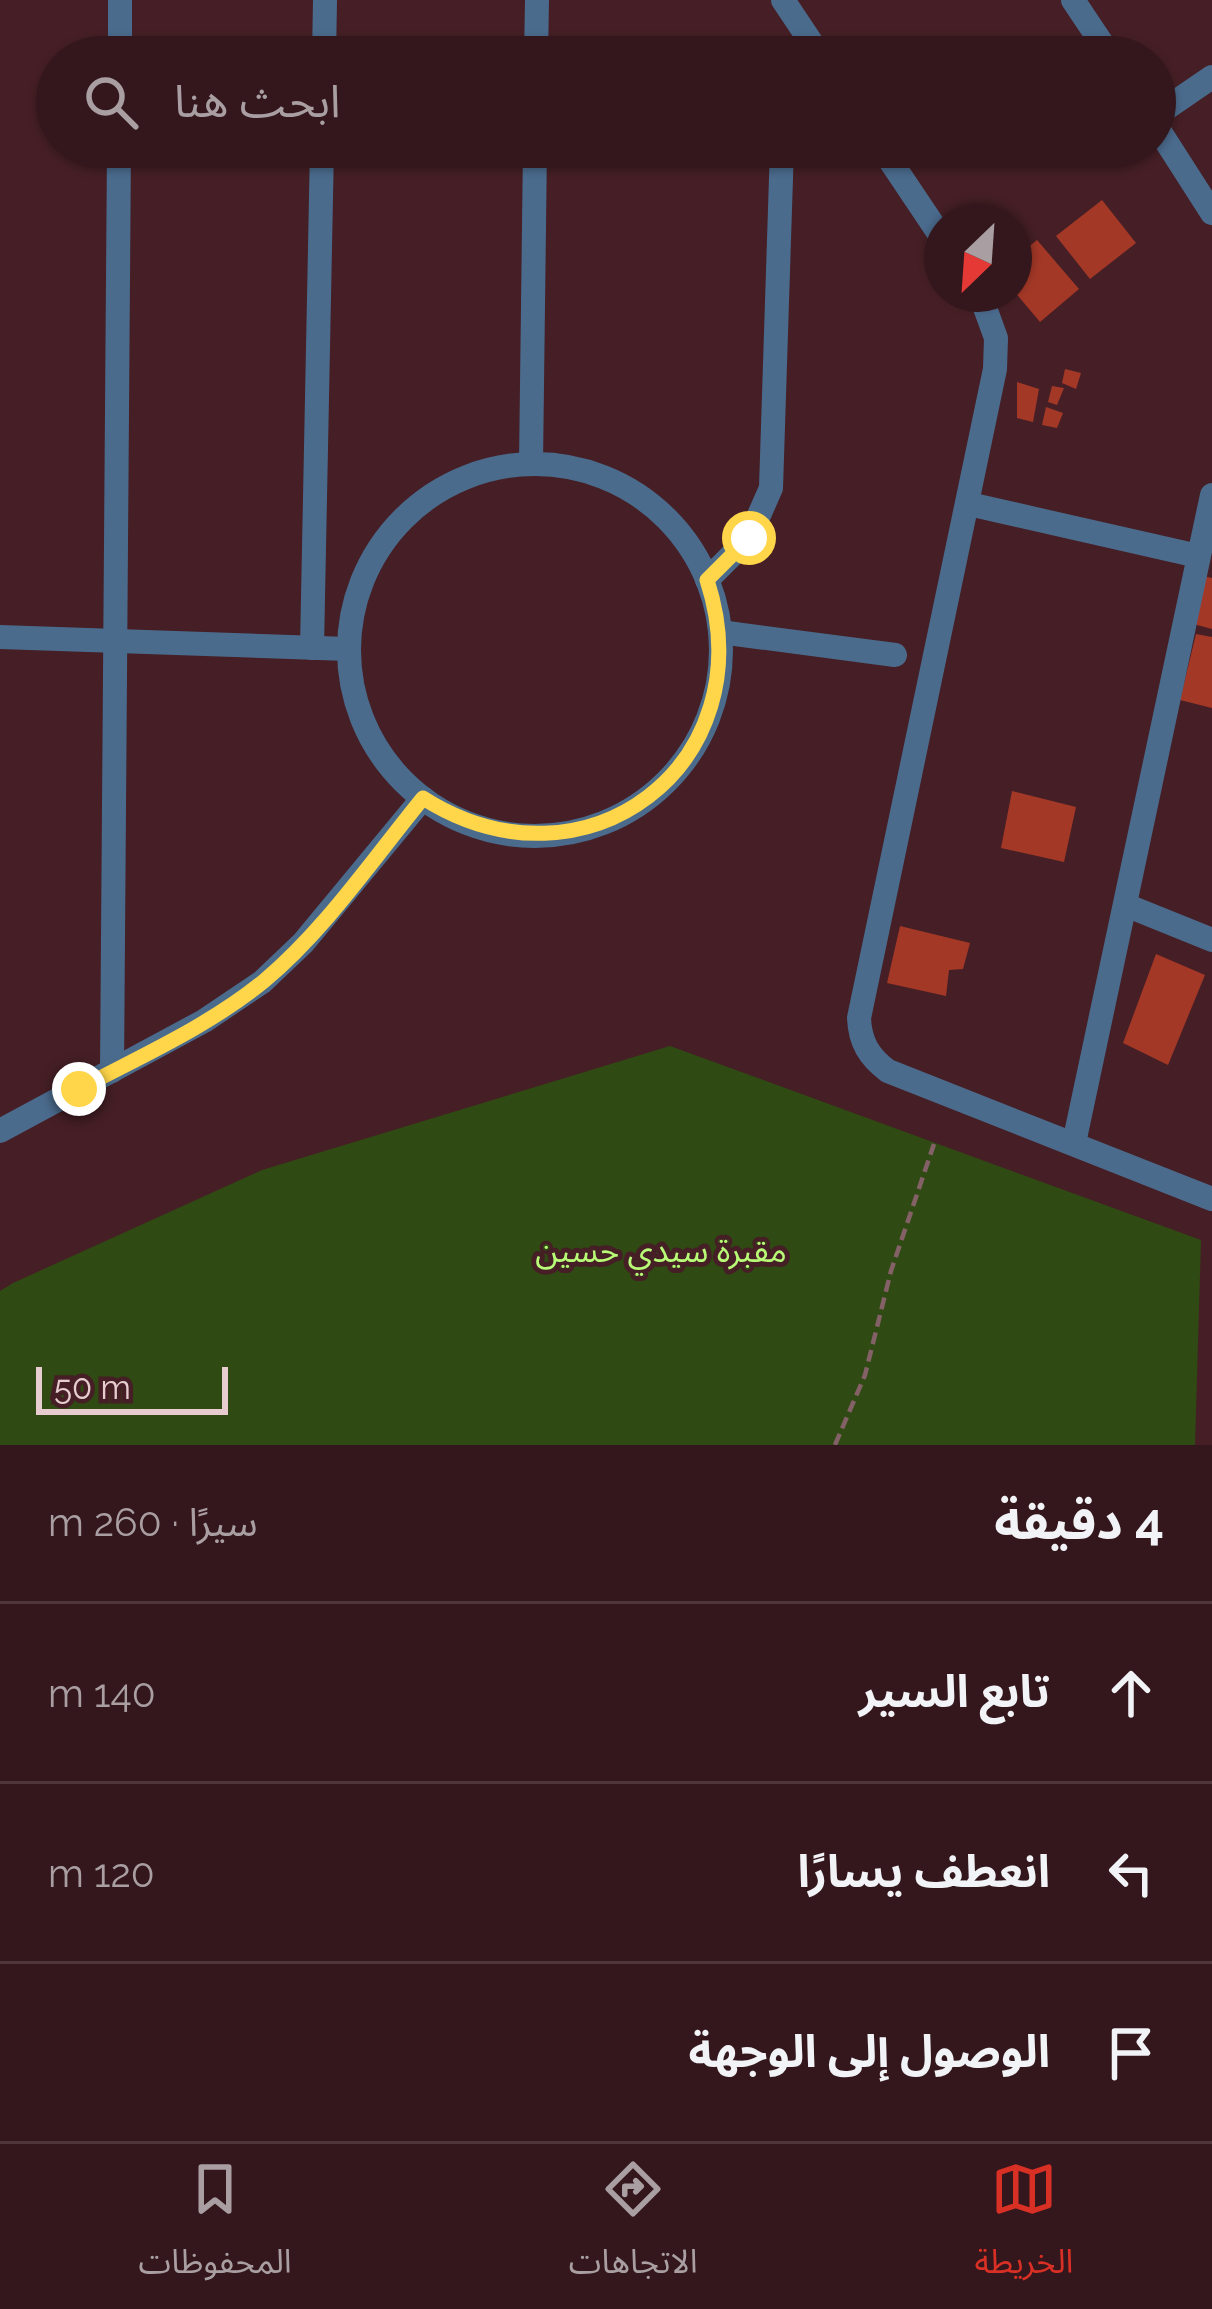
<!DOCTYPE html>
<html lang="ar">
<head>
<meta charset="utf-8">
<style>
  body { margin:0; font-family:Raleway,"Noto Sans Arabic",sans-serif; background:#3f2429; color:#f1f3f6; direction:rtl }
  .compass { position:absolute; left:924px; top:204px; width:108px; height:108px; border-radius:50%; background:#34171c; box-shadow:0 3px 9px #0004; rotate:205deg }
  .scale { position:absolute; left:36px; bottom:30px; width:192px; box-sizing:border-box; padding-left:12px; border:6px solid #e7cdd0; border-top:0; font-size:33px; line-height:42px; white-space:nowrap; color:#e7cdd0; -webkit-text-stroke:9px #451f25; paint-order:stroke }
  .stop { position:absolute; width:36px; height:36px; margin:-27px; border:9px solid #ffd54a; border-radius:50%; background:#fff }
  .stop.end { background:#ffd54a; border-color:#fff; box-shadow:0 3px 12px #0008 }
  .list { margin:0; padding:0; list-style:none }
  h2 { display:flex; justify-content:space-between; align-items:center; height:156px; margin:0; padding:0 48px; font-size:51px }
  h2 small { font-size:39px; font-weight:400; color:#a99fa3 }
  .list li { display:grid; grid-template-columns:78px 1fr auto; gap:36px; align-items:center; box-sizing:border-box; height:180px; padding:0 48px; border-top:3px solid #4e363b }
  .list b { display:block; font-size:45px; white-space:nowrap }
  .list em { font-size:39px; font-style:normal; color:#a99fa3 }
  .icon { flex:none; width:66px; height:66px; fill:none; stroke:currentColor; stroke-width:2; stroke-linecap:round; stroke-linejoin:round }
  .map { position:relative; flex:none; width:1212px; height:1445px; overflow:hidden; direction:ltr }
  .search { position:absolute; background:#34171c; box-shadow:0 3px 9px #0004; left:36px; right:36px; top:36px; height:132px; display:flex; align-items:center; gap:30px; box-sizing:border-box; padding:0 42px; border-radius:66px; color:#a99fa3; font-size:45px }
  .sheet { height:696px; background:#34171c }
  nav { display:flex; justify-content:space-around; align-items:center; box-sizing:border-box; height:168px; border-top:3px solid #4e363b; background:#34171c; font-size:33px; color:#a99fa3 }
  nav a { display:grid; justify-items:center; gap:6px }
  nav .on { color:#d93025 }
  .map>svg:first-child { display:block }
  .green { fill:#304a13 }
  .building { fill:#a43827 }
  .lines { fill:none; stroke-linecap:round; stroke-linejoin:round }
  .path { stroke:#836166; stroke-width:4.5; stroke-dasharray:12 6; stroke-linecap:butt }
  .minor { stroke:#4b6b8d; stroke-width:24 }
  .route { stroke:#ffd54a; stroke-width:15 }
  .labels { text-anchor:middle; stroke-width:10; stroke-linejoin:round; paint-order:stroke }
  .park-label { font-size:33px; fill:#b8fb76; stroke:#451f25 }
</style>
</head>
<body>
<div class="map">
<svg width="1212" height="1445" viewBox="0 0 1212 1445">
  <rect width="100%" height="100%" fill="#451f25"/>
  <polygon class="green" points="670,1046 1201,1240 1195,1445 0,1445 0,1291 13,1283 262,1170"/>
  <g class="building">
    <polygon points="1102,200 1136,243 1090,279 1056,236"/>
    <polygon points="1037,240 1079,289 1040,322 1014,291 1014,259"/>
    <polygon points="1065,369 1081,373 1076,389 1062,383"/>
    <polygon points="1017,382 1039,389 1033,422 1017,418"/>
    <polygon points="1052,386 1064,388 1057,405 1048,402"/>
    <polygon points="1046,407 1063,413 1057,428 1042,425"/>
    <polygon points="1203,576 1212,578 1212,629 1197,625 1190,610"/>
    <polygon points="1196,634 1212,637 1212,708 1180,700"/>
    <polygon points="1012,791 1076,807 1064,862 1001,848"/>
    <polygon points="900,926 970,943 963,969 949,970 946,996 887,983"/>
    <polygon points="1156,954 1205,975 1168,1065 1123,1043"/>
  </g>
  <g class="lines">
    <polyline class="path" points="835,1445 865,1375 891,1271 934,1144"/>
    <g class="minor">
      <polyline points="783,0 821,57"/>
      <polyline points="1073,0 1111,57"/>
      <polyline points="120,57 120,0"/>
      <polyline points="324,57 325,0"/>
      <polyline points="536,57 537,0"/>
      <polyline points="1155,116 1212,77"/>
      <polyline points="1155,124 1212,213"/>
      <polyline points="881,147 942,238"/>
      <path d="M980,294L996,338L995,369L859,1018C860,1042 869,1057 888,1071L1212,1199"/>
      <polyline points="531,464 535,147"/>
      <circle cx="535" cy="650" r="186"/>
      <polyline points="969,504 1198,556"/>
      <polyline points="707,580 749,538 771,488 782,147"/>
      <polyline points="720,632 895,655"/>
      <polyline points="0,637 348,649"/>
      <polyline points="312,648 322,147"/>
      <polyline points="1128,906 1212,940"/>
      <polyline points="112,1071 119,147"/>
      <polyline points="0,1131 204,1021 262,982 303,943 423,798"/>
      <polyline points="1074,1143 1212,495"/>
    </g>
  </g>
  <g class="lines">
    <path class="route" d="M79,1089C141,1056 209,1026 264,981C325,930 373,859 423,798C585,901 767,764 707,580L749,538"/>
  </g>
  <g class="labels">
    <g class="park-label">
      <text x="661" y="1262">مقبرة سيدي حسين</text>
    </g>
  </g>
</svg>
<svg class="compass" viewBox="-18 -18 36 36"><path d="M0-13l5 13h-10z" fill="#e53935"/><path d="M0 13l5-13h-10z" fill="#a99fa3"/></svg>
<div class="scale">50 m</div>
<div class="stop" style="left:749px;top:538px"></div>
<div class="stop end" style="left:79px;top:1089px"></div>
<div class="search"><svg class="icon" aria-label="search" viewBox="0 0 24 24"><circle cx="10" cy="10" r="6"/><path d="M15 15l6 6"/></svg>ابحث هنا</div>
</div>
<section class="sheet">
<h2>4 دقيقة<small>سيرًا · 260 m</small></h2>
<ul class="list">
<li><svg class="icon" aria-label="ahead" viewBox="0 0 24 24"><path d="M12 20V5M6 11l6-6 6 6"/></svg><div><b>تابع السير</b></div><em>140 m</em></li>
<li><svg class="icon" aria-label="left" viewBox="0 0 24 24"><path d="M17 20v-9H6M10 6l-5 5 5 5"/></svg><div><b>انعطف يسارًا</b></div><em>120 m</em></li>
<li><svg class="icon" aria-label="arrive" viewBox="0 0 24 24"><path d="M6 21V4h12l-3 4 3 4H6"/></svg><div><b>الوصول إلى الوجهة</b></div></li>
</ul>
</section>
<nav>
<a class="on"><svg class="icon" aria-label="map" viewBox="0 0 24 24"><path d="M3 6l6-2 6 2 6-2v14l-6 2-6-2-6 2zM9 4v14M15 6v14"/></svg>الخريطة</a>
<a><svg class="icon" aria-label="directions" viewBox="0 0 24 24"><path d="M12 3l9 9-9 9-9-9zM9 14v-3h6M13 9l2 2-2 2"/></svg>الاتجاهات</a>
<a><svg class="icon" aria-label="saved" viewBox="0 0 24 24"><path d="M7 4h10v16l-5-4-5 4z"/></svg>المحفوظات</a>
</nav>
</body>
</html>
